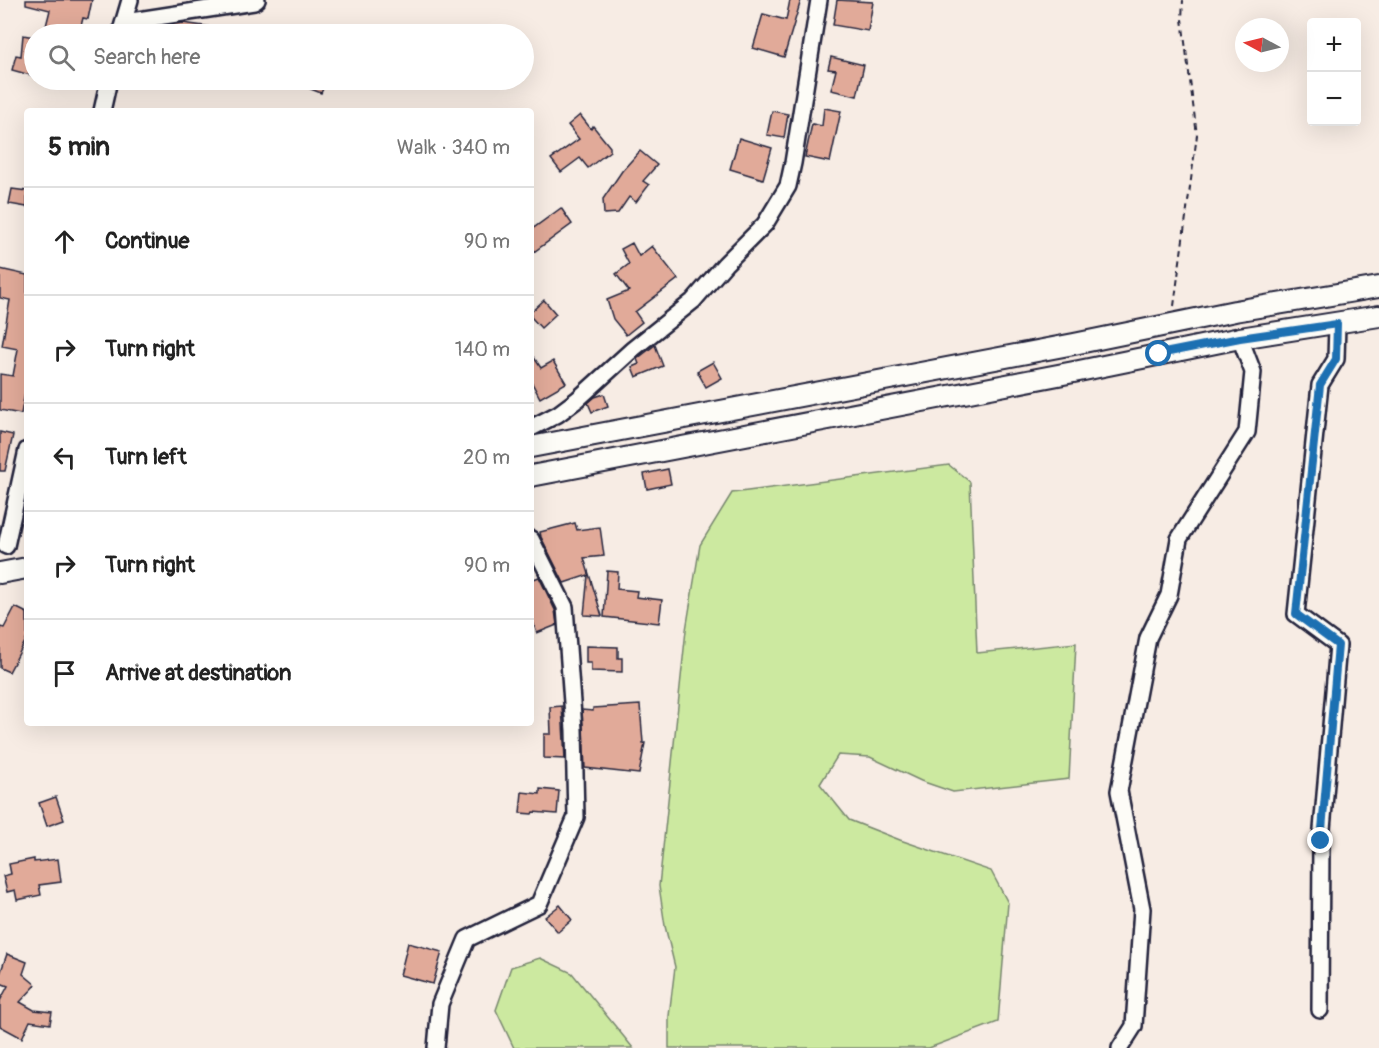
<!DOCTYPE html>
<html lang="en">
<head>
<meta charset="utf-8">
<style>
  body { margin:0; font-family:Pangolin,sans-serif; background:#f6f6f6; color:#222 }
  .controls { position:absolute; right:18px; top:18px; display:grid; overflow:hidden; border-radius:6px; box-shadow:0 6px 24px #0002 }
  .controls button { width:54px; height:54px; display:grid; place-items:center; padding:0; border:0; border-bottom:2px solid #e0e0e0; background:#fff; color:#222; font:30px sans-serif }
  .compass { position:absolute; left:1235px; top:18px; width:54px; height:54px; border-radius:50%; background:#fff; box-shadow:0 6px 24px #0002; rotate:277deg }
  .stop { position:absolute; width:18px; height:18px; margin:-14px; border:4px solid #1f6fb2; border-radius:50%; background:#fff }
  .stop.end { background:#1f6fb2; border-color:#fff; box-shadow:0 2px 6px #0008 }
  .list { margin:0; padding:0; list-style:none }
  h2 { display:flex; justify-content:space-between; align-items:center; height:78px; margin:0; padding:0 24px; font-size:26px }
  h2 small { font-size:20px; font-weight:400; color:#767676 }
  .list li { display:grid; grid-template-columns:39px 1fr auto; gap:18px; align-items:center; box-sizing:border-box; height:108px; padding:0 24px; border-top:2px solid #e0e0e0 }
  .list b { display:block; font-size:22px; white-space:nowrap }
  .list em { font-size:20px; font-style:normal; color:#767676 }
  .icon { flex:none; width:33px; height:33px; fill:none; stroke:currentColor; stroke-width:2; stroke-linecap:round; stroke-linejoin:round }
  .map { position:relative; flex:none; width:1379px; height:1048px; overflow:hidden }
  .search { position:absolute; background:#fff; box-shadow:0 6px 24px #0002; left:24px; top:24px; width:510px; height:66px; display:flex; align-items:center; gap:15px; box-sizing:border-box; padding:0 21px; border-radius:33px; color:#767676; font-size:22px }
  .panel { position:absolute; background:#fff; box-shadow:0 6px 24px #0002; left:24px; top:108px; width:510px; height:618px; border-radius:6px }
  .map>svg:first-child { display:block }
  .green { fill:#cce9a0; stroke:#77866e; stroke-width:1.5 }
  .building { fill:#e1aa99; stroke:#22223b; stroke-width:1.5 }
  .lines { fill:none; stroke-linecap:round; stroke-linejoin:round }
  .minor-casing { stroke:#22223b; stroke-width:20 }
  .major-casing { stroke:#22223b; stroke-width:24 }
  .path { stroke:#22223b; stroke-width:2; stroke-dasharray:6 4.5; stroke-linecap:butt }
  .minor { stroke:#fdfcf7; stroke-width:15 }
  .major { stroke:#fdfcf7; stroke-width:20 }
  .route { stroke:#1f6fb2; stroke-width:8 }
</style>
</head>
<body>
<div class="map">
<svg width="1379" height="1048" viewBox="0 0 1379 1048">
  <rect width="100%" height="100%" fill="#f7ece4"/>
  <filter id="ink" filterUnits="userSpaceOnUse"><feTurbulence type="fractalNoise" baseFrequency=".0167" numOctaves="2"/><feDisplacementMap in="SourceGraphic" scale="12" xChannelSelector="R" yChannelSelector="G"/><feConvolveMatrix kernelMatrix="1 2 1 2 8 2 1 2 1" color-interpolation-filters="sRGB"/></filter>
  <g filter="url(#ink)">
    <g class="green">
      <polygon points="949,465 970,482 977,653 1076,643 1069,779 953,792 921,781 870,757 838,755 820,784 849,820 900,840 991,871 1008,903 998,1022 929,1048 669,1048 669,1016 675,967 665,926 659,886 686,630 700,545 732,493"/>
      <polygon points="540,958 572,973 633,1048 514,1048 496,1010 511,967"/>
    </g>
    <g class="building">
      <polygon points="26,0 92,0 88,19 83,18 79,34 44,34 50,10 26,4"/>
      <polygon points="790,0 801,0 784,57 753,48 763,14 786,20"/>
      <polygon points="837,0 873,2 868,31 833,25"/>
      <polygon points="183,23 217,28 216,34 166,34 168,25"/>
      <polygon points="23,35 34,37 34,76 12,70 16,55 21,56"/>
      <polygon points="831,57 864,65 857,96 831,90 836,70 828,69"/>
      <polygon points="288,80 327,80 321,93"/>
      <polygon points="824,108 841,111 830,162 805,157 812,124 822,126"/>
      <polygon points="772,111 788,114 784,138 767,135"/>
      <polygon points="580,115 591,129 593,126 610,147 610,151 588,168 580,158 561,172 551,159 579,139 568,125"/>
      <polygon points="739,138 772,148 763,179 730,169"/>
      <polygon points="640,151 657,165 643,181 649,185 636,202 629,197 618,213 604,214 603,199 622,171"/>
      <polygon points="12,189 27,191 27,207 9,204"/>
      <polygon points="561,208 572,224 531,254 531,230"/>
      <polygon points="632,243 639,256 652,246 678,279 635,312 642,322 626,335 613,319 607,300 629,291 616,274 629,264 621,249"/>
      <polygon points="0,269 27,275 27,382 21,414 0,410 0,374 13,376 18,349 2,346 10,300 0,298"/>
      <polygon points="544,300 556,314 541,328 531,317 531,312"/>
      <polygon points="655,345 663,366 636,377 632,367 639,364 637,359"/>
      <polygon points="531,353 541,368 553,361 566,383 540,398 531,381"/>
      <polygon points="713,362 722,378 706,387 697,371"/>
      <polygon points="604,394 608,406 592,412 588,403 595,397"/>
      <polygon points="0,432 13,435 5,471 0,471"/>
      <polygon points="668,469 671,484 647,489 644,474"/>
      <polygon points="575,523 577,530 600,527 604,556 584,558 602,616 584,615 588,575 564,583 541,537 540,532"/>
      <polygon points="607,571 618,572 617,589 637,591 636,597 662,600 659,623 604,617"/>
      <polygon points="539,577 555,610 557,625 537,633 531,617 531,580"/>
      <polygon points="15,607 27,613 27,638 9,672 0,668 0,627 4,628"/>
      <polygon points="586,646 618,647 618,658 622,658 622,672 591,671 591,663 586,663"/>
      <polygon points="640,705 643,743 645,743 639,774 585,768 582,710 593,711 593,708"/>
      <polygon points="562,706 565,759 544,758 544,734 551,734 550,707"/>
      <polygon points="540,789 559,791 557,814 533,812 532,814 520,813 522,792 540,794"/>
      <polygon points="56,797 64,820 47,826 39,803"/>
      <polygon points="34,859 34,862 58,859 61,882 39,885 41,895 17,900 15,890 7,892 3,876 11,874 9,864"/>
      <polygon points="560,905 572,920 558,932 545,917"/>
      <polygon points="408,943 442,952 433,984 400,975"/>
      <polygon points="7,954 27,962 23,974 36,985 20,1002 34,1010 52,1012 50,1024 30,1021 22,1038 0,1026 0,1001 8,986 0,983 0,974"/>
    </g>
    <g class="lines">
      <g class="minor-casing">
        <g id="minor">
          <polyline points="125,22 254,2 257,0"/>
          <polyline points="120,34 130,0"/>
          <polyline points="102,111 109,80"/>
          <polyline points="531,428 558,414 578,399 633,349 693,301 725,264 765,224 788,186 793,163 819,0"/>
          <polyline points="6,546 27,450"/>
          <polyline points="1320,1010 1321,841 1338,645 1296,614 1320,385 1336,359 1337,324"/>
          <polyline points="436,1048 440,1004 467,939 539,904 576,817 574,730 565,607 531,539"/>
          <polyline points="1120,1048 1134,1026 1142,909 1119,791 1148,638 1169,595 1179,539 1247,432 1253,372 1240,338"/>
        </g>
      </g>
      <g class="major-casing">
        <g id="major">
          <polyline points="531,447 1074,344 1235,311 1379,287"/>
          <polyline points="531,476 1079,371 1240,338 1379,316"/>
          <polyline points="0,573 27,568"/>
        </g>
      </g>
      <polyline class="path" points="1174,306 1197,135 1182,19 1183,0"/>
      <use href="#minor" class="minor"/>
      <use href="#major" class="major"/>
    </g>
  </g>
  <g class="lines" filter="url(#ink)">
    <polyline class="route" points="1159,354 1240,338 1337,324 1336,359 1320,385 1296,614 1338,645 1321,841"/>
  </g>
</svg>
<div class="controls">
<button>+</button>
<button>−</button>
</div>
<svg class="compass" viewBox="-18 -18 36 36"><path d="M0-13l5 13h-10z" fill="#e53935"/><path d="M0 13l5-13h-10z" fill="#767676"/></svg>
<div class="stop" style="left:1159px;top:354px"></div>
<div class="stop end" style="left:1321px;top:841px"></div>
<div class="search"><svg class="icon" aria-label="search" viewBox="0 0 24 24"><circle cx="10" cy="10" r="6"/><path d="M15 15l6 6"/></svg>Search here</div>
<section class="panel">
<h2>5 min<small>Walk · 340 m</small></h2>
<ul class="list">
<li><svg class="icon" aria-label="ahead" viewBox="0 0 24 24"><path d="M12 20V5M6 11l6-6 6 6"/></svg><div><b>Continue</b></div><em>90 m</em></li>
<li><svg class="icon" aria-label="right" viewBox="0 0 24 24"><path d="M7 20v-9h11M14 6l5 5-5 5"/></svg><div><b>Turn right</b></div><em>140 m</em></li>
<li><svg class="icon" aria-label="left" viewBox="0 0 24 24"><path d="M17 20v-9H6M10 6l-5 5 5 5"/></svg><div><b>Turn left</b></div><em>20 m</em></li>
<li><svg class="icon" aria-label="right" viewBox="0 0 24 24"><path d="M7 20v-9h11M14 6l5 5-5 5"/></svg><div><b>Turn right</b></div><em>90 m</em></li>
<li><svg class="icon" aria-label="arrive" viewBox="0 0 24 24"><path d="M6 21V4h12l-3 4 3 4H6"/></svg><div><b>Arrive at destination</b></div></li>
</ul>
</section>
</div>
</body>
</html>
